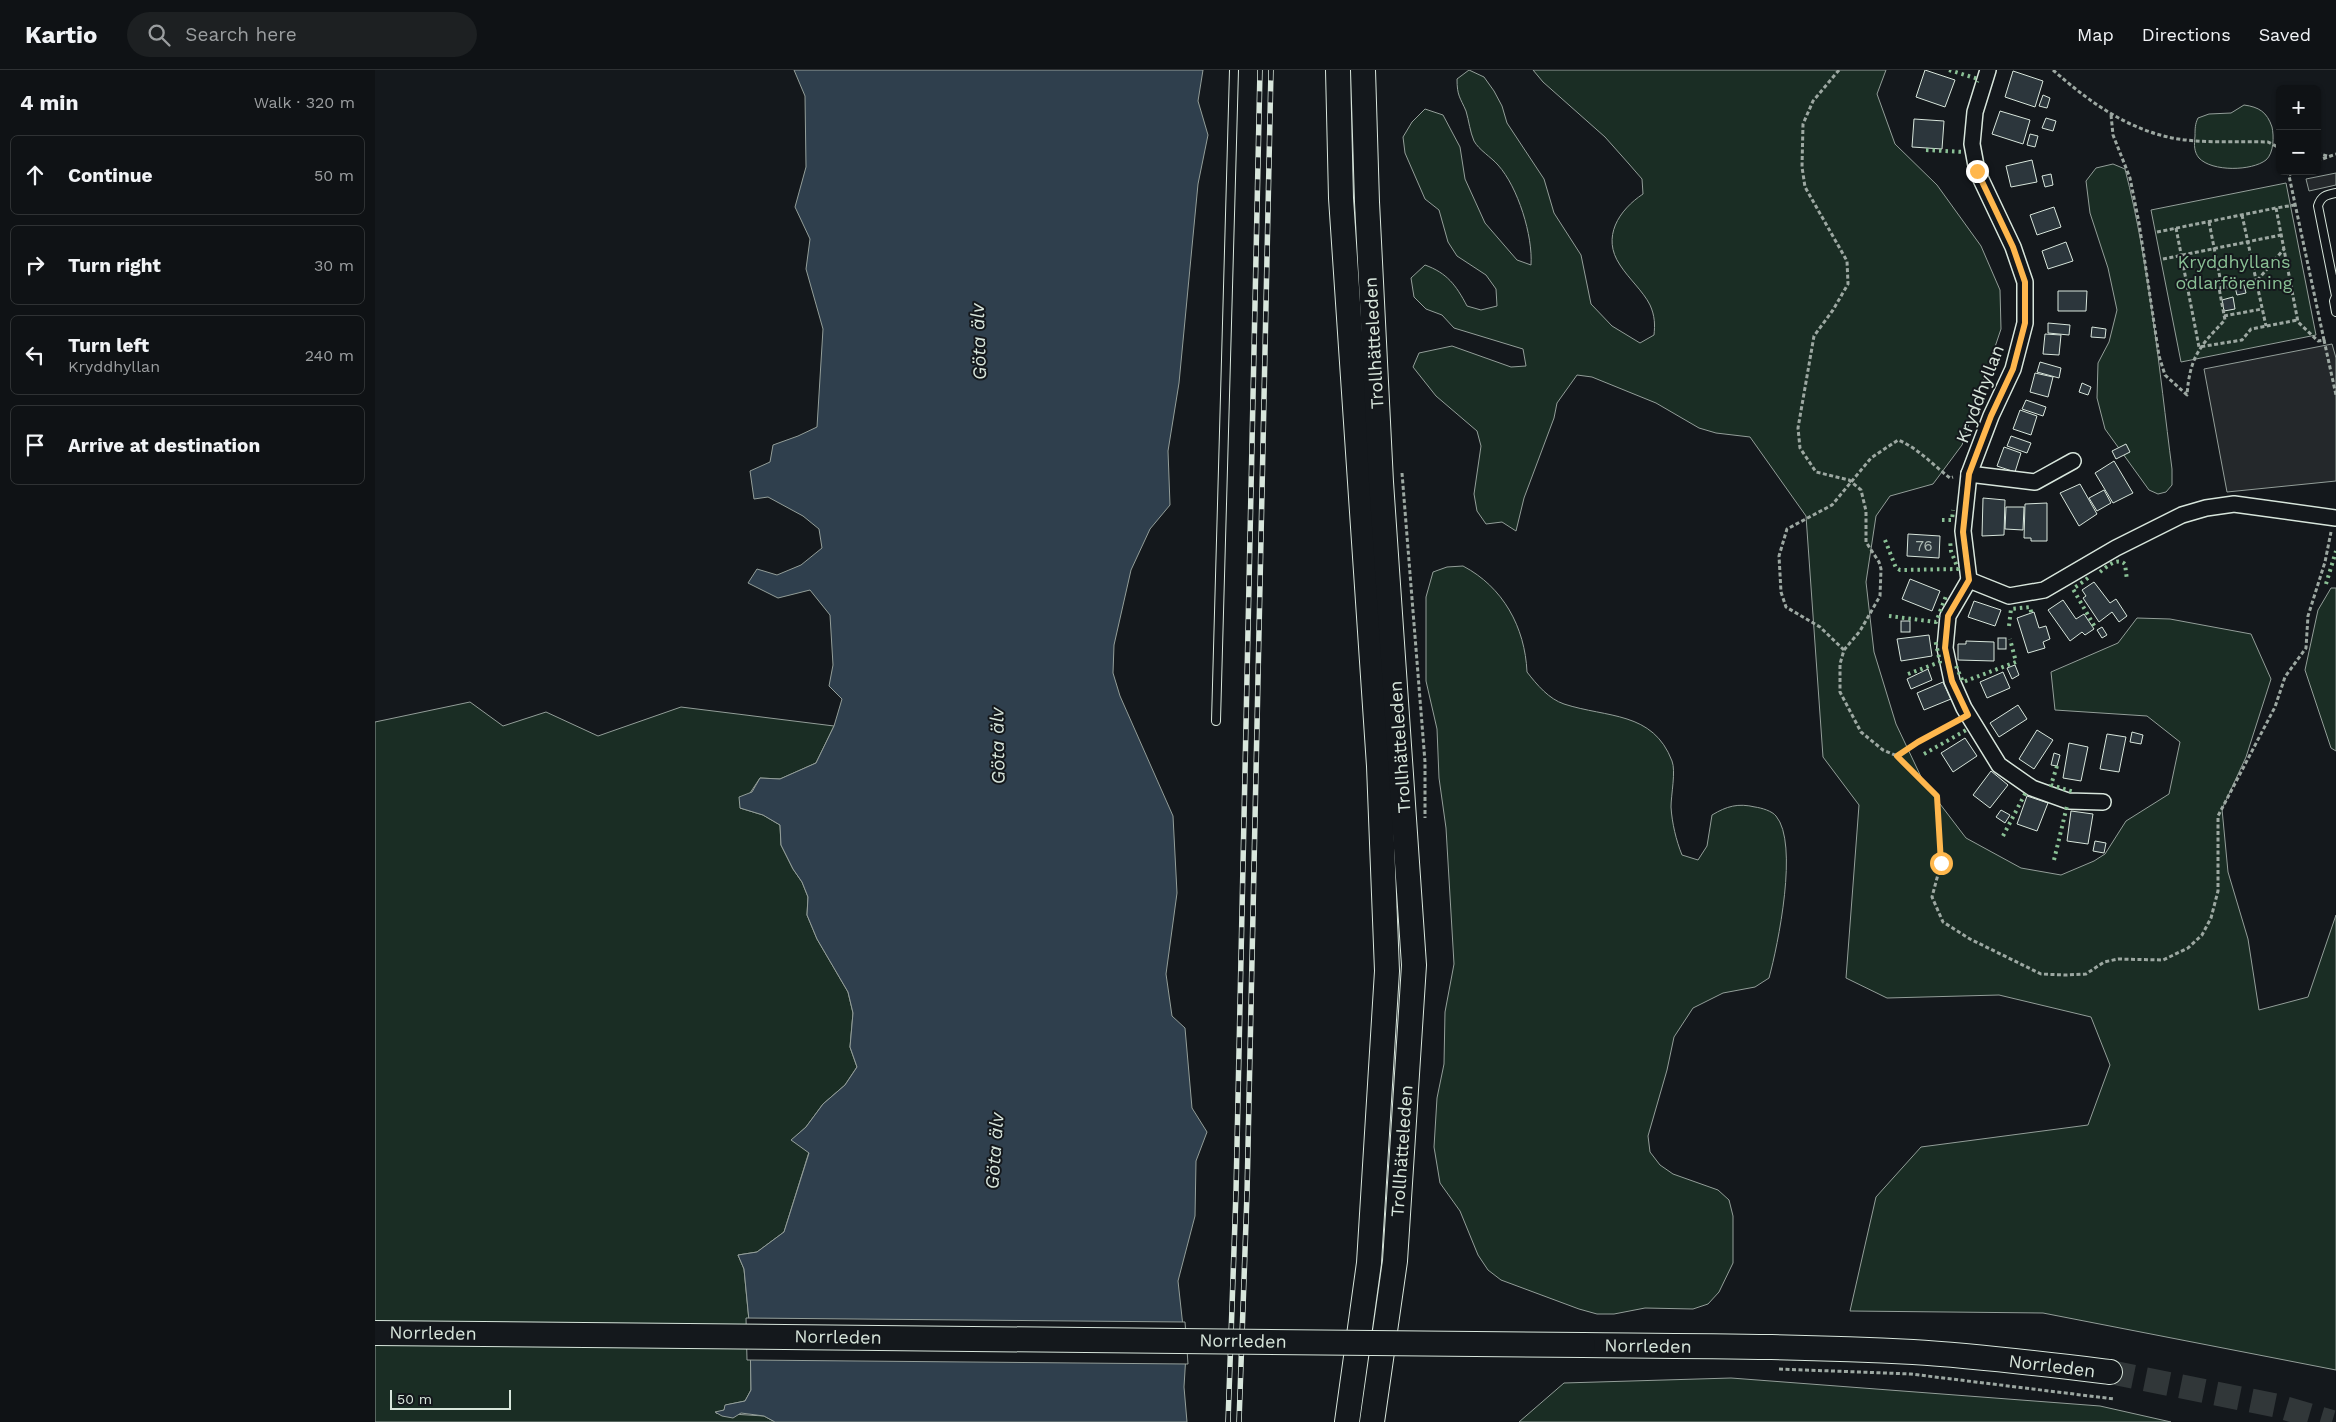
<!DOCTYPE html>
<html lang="en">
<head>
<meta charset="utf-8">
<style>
  body { margin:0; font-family:"Work Sans",sans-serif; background:#1d2022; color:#f1f3f6 }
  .controls { position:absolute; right:15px; top:15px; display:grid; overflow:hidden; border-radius:8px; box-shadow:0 1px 4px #0004 }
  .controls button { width:45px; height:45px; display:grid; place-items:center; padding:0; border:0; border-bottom:1px solid #2f3234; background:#0f1215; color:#f1f3f6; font:25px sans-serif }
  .scale { position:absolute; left:15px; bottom:12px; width:121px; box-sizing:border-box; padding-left:5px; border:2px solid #d8e6dc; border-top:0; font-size:14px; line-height:18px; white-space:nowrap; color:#d8e6dc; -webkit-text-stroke:4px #14181c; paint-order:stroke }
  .stop { position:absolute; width:15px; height:15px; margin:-11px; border:4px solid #ffb74d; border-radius:50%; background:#fff }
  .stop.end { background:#ffb74d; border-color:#fff; box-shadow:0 1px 5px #0008 }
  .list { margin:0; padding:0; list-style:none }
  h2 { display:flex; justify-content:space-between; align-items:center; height:65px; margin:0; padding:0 20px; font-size:21px }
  h2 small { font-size:16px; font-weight:400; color:#9b9ea0 }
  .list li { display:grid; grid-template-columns:32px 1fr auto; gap:15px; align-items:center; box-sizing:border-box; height:80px; margin:0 10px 10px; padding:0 10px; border:1px solid #2f3234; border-radius:8px }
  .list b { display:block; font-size:19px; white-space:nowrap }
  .list p { margin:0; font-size:16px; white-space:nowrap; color:#9b9ea0 }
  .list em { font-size:16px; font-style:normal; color:#9b9ea0 }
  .icon { flex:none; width:28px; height:28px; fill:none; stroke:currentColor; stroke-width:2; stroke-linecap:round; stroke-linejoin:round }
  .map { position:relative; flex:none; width:1961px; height:1352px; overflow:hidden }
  header { display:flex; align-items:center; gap:30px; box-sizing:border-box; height:70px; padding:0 25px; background:#0f1215; border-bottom:1px solid #2f3234 }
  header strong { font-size:24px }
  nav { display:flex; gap:28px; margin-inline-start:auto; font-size:18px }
  .search { width:350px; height:45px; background:#1d2022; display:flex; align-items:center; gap:12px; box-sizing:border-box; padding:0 18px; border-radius:28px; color:#9b9ea0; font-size:19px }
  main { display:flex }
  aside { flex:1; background:#0f1215 }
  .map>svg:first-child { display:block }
  .green { fill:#1a2d24; stroke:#939e99 }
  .parking { fill:#24282b; stroke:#939e99 }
  .water { fill:#2f3f4d; stroke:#939e99 }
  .pier { fill:#14181c; stroke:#939e99 }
  .building { fill:#2c363c; stroke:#d8e6dc }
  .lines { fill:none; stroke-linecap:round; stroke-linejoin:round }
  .trunk-tunnel { stroke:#313739; stroke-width:24; stroke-dasharray:24 12; stroke-linecap:butt }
  .service-casing { stroke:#d8e6dc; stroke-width:10 }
  .minor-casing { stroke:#d8e6dc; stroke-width:18 }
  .trunk-casing { stroke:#d8e6dc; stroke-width:26 }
  .path { stroke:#9da8a2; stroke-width:3; stroke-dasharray:4 2.5; stroke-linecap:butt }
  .service { stroke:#14181c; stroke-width:8 }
  .minor { stroke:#14181c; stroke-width:15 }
  .trunk { stroke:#14181c; stroke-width:24 }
  .rail-casing { stroke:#d8e6dc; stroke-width:5.5 }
  .rail { stroke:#14181c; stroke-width:4; stroke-dasharray:11; stroke-linecap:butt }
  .trunk-bridge-casing { stroke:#d8e6dc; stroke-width:26; stroke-linecap:butt }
  .trunk-bridge { stroke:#14181c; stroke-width:24 }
  .hedge { stroke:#8ac095; stroke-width:4; stroke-dasharray:2.5 4; stroke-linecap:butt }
  .route { stroke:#ffb74d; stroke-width:6 }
  .labels { text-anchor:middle; stroke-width:4; stroke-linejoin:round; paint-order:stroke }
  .number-label { font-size:15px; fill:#adbab4 }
  .park-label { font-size:18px; fill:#8ac095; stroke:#14181c }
  .street-label { font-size:18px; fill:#d8e6dc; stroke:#14181c }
  .water-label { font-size:19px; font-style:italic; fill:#d8e6dc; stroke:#14181c }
</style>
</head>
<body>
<header>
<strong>Kartio</strong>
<div class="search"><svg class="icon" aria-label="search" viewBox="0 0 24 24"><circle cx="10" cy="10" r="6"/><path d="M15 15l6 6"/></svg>Search here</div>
<nav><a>Map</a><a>Directions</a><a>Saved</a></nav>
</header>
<main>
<aside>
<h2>4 min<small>Walk · 320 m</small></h2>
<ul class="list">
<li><svg class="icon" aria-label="ahead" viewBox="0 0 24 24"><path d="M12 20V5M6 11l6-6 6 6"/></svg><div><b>Continue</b></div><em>50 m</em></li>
<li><svg class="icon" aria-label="right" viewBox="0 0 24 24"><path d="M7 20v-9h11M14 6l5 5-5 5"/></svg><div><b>Turn right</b></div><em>30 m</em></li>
<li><svg class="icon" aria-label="left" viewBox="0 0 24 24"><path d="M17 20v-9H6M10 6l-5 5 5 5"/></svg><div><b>Turn left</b><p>Kryddhyllan</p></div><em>240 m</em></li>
<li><svg class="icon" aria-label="arrive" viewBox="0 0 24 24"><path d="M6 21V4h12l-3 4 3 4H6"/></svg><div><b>Arrive at destination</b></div></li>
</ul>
</aside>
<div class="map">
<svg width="1961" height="1352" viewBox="0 0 1961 1352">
  <rect width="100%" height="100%" fill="#14181c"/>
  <g class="green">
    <path d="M1094,0L1109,7L1119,21L1127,36L1132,53L1169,109L1179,143L1206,185L1216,234L1237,256L1265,273L1279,265C1280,255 1280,246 1275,235C1268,221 1254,209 1245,195C1226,167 1244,140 1268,124L1267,109L1254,94L1230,67L1168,12L1158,0H1511L1502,24L1520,74L1562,115L1606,176L1625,220L1626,259L1587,375L1558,414L1515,426L1501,446L1491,512L1499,582L1521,654L1549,713L1591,768L1646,798L1686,805L1719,791L1730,784L1751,751L1794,724L1805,672L1772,646L1680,640L1676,602L1743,573L1762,548L1795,549L1876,564L1896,609L1871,687L1847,739L1853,802L1873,869L1884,940L1933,927L1961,845V1300L1668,1243L1475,1241L1501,1127L1546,1077L1713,1055L1735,995L1716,947L1624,925L1512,928L1471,908L1484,735L1448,687L1431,446L1375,367L1341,363L1324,358L1281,333L1217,307L1202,305L1182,333L1179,348L1149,428L1141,461L1127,452L1111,454L1102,441L1099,424L1106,376L1102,361L1061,326L1038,297L1044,283L1077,276L1136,297L1151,296L1148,279L1079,258L1067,245L1051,239L1039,227L1036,208L1050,195C1072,203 1081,215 1092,236L1106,240L1122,236L1121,219L1111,205L1082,186L1073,172L1064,140L1050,129L1030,83L1028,67L1037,52L1050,39L1068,45L1085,77L1090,109L1110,153L1142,190L1156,195C1158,166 1143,117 1123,95C1116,87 1104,80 1099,71C1095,62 1094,51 1091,41C1085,27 1082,26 1082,9Z"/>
    <path d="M1869,35C1884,37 1892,42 1897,57C1899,66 1899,83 1891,90C1877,101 1837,102 1824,88C1819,82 1819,75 1820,66C1820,59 1820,54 1823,48L1834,44L1856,43Z"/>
    <path d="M1738,94L1750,99C1775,197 1784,299 1797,399V415L1791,422L1783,424L1774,420L1730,359L1722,328L1723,293L1734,272L1742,240L1733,198L1715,143L1711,111L1721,98Z"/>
    <polygon points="1911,113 1941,265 1806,292 1776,140"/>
    <path d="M1088,496C1128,517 1150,557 1152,602C1162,615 1174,629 1189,634C1232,648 1278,641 1297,691C1301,701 1296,725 1296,737C1297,753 1301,770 1307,785L1323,790L1332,776L1337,745C1352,736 1363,733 1380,737C1387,738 1397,741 1401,746C1424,773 1403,875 1394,908L1380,917L1348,923L1318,938L1299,967L1292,1000L1273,1066L1275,1082L1285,1095L1298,1104L1343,1120L1354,1130L1358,1146V1193L1344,1222L1333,1234L1318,1239L1270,1238L1239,1244H1222L1204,1239L1126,1210L1113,1200L1103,1185L1085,1141L1065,1113L1059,1077L1062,1028L1069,994L1070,942L1079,894L1071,758L1064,708L1062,659L1051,611V527L1058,502L1072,497Z"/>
    <polygon points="1956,518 1961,518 1961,681 1956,678 1930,600 1943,540"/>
    <polygon points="95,632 128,656 171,642 223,666 306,637 459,656 441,693 405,709 385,708 365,738 388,745 405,755 406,775 418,799 427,812 433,827 432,845 442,869 473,922 478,943 475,977 482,997 470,1015 448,1034 431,1057 417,1070 434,1082 409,1162 382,1182 363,1185 369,1199 375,1261 376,1320 370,1331 351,1335 349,1340 341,1343 389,1346 400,1352 0,1352 0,652"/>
    <polygon points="1356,1308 1725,1336 1796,1352 1144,1352 1189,1313"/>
  </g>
  <g class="parking">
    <polygon points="1961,103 1961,115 1934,121 1931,109"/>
    <polygon points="1957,274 1961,288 1961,411 1852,422 1829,299"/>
  </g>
  <polygon class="water" points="419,0 828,0 823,31 833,65 823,114 804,313 793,381 795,435 775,459 756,500 739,575 738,603 745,626 798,746 802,823 791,904 797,946 810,958 817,1038 832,1062 821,1091 820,1146 803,1211 811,1284 809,1317 812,1352 400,1352 389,1346 366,1343 358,1348 347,1346 340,1342 349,1340 350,1335 370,1331 376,1320 375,1261 369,1199 363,1185 382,1182 409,1162 434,1083 416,1070 431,1057 448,1034 470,1015 482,997 475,977 478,943 473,922 442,869 432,845 433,827 427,812 418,799 406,775 405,755 388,745 365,738 364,727 377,722 385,708 405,709 441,693 459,656 467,629 454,616 458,595 455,545 435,520 403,528 373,513 382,499 402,505 426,495 447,478 444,459 428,446 393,427 379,429 375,401 395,392 398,375 423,366 442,357 448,259 431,199 435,169 420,137 431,97 430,26"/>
  <polygon class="pier" points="371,1248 810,1252 813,1294 372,1290"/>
  <g class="building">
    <polygon points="1550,0 1580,10 1570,37 1541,27"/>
    <polygon points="1638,1 1668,11 1660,37 1630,27"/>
    <polygon points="1668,25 1675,28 1672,38 1664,36"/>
    <polygon points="1625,41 1655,50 1648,74 1617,64"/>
    <polygon points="1671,48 1681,51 1678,61 1667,58"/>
    <polygon points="1539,49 1569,51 1567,79 1537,77"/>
    <polygon points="1655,64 1663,66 1660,77 1652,75"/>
    <polygon points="1657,90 1662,112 1636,117 1631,96"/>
    <polygon points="1676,104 1678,115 1670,117 1667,106"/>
    <polygon points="1679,137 1686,157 1662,165 1655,145"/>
    <polygon points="1691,172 1698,191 1673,199 1667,181"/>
    <polygon points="1869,215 1871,223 1862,225 1860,217"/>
    <polygon points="1683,221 1712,221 1711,241 1683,241"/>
    <polygon points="1858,227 1860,239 1849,241 1847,230"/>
    <polygon points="1673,253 1695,255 1694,265 1673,263"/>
    <polygon points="1717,257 1731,259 1730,268 1716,267"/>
    <polygon points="1670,264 1686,265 1684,285 1668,284"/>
    <polygon points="1665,292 1686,298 1684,308 1662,302"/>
    <polygon points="1660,303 1678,307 1673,327 1655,322"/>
    <polygon points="1707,313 1716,317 1713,325 1704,322"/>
    <polygon points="1651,330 1671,337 1668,346 1647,339"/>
    <polygon points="1645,340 1662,346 1656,365 1638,359"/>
    <polygon points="1636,366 1656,373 1652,383 1632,376"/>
    <polygon points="1751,374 1755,382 1741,389 1737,381"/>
    <polygon points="1629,377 1646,383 1640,402 1622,396"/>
    <polygon points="1739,391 1758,423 1738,433 1720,403"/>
    <polygon points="1705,414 1722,444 1704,456 1685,423"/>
    <polygon points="1729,420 1736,433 1722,441 1714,428"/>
    <polygon points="1608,428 1630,430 1629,465 1607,466"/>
    <polygon points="1672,433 1672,471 1656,471 1656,468 1649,468 1650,434"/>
    <polygon points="1631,437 1649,437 1648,460 1630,459"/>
    <polygon points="1533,464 1565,466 1564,488 1532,486"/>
    <polygon points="1535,509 1565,521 1557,541 1527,529"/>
    <polygon points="1719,512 1735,533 1741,529 1752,546 1744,552 1737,542 1724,552 1708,528 1711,526 1707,520"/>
    <polygon points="1688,530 1701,549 1709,544 1719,559 1710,565 1707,562 1695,571 1673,540"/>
    <polygon points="1599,531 1626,540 1620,556 1593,547"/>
    <polygon points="1659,542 1664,558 1671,556 1675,569 1668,572 1670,578 1653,583 1642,548"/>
    <rect x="1526" y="551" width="9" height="11"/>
    <polygon points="1727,557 1732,565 1727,568 1722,560"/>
    <polygon points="1554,565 1557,586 1526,591 1522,569"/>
    <rect x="1623" y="568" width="8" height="11"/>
    <polygon points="1591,571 1619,572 1619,591 1583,590 1583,574 1591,574"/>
    <polygon points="1640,595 1644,605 1637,609 1632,598"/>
    <polygon points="1553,599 1557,610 1536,619 1532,609"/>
    <polygon points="1628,602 1635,618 1612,628 1605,612"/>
    <polygon points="1568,612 1576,629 1549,640 1542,623"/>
    <polygon points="1643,635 1652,649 1624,667 1615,653"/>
    <polygon points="1662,660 1678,670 1659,699 1644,689"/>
    <polygon points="1757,662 1768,665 1766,674 1755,672"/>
    <polygon points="1732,664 1751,667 1744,702 1725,699"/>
    <polygon points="1590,668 1602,686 1578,702 1566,683"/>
    <polygon points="1694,673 1713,677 1706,711 1688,708"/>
    <polygon points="1679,683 1685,685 1682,696 1676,695"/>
    <polygon points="1616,701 1633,715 1615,738 1598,725"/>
    <polygon points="1652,726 1673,733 1662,761 1642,754"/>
    <polygon points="1626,740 1635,745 1630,753 1621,747"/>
    <polygon points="1696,741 1718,744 1713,774 1692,771"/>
    <polygon points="1720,771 1731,773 1729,783 1718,781"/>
  </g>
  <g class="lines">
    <polyline class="trunk-tunnel" points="1735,1302 1903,1336 1957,1352"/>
    <g class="service-casing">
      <g id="service">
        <path d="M1961,123C1951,125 1946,126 1943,136L1961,226L1959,231L1961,242"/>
        <polyline points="841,651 859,0"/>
      </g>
    </g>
    <g class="minor-casing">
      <g id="minor">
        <polyline points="1594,404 1660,412 1698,391"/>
        <polyline points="1594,510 1588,461 1594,404 1616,346 1638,299 1650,253 1650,212 1638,177 1602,101 1597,74 1600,42 1613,0"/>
        <polyline points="1728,732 1693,731 1657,718 1624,695 1589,638 1577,611 1570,578 1573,546 1594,510 1634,526 1669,520 1741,478 1807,445 1831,438 1859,434 1961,448"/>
      </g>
    </g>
    <g class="trunk-casing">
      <g id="trunk">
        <polyline points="963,0 966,128 1004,696 1012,901 994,1193 972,1352"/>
        <polyline points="988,0 992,132 1006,412 1039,895 1020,1191 997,1352"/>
        <path d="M1208,1275C1318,1276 1428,1276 1538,1282C1604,1286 1669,1294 1735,1302"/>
      </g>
    </g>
    <g class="path">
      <polyline points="1464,0 1438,31 1428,54 1427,97 1430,117 1472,191 1473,214 1458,240 1439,266 1423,358 1425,378 1441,402 1474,410 1486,420 1491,441 1491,472 1504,492 1506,499 1505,526 1485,561 1469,580 1465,594 1465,622 1486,662 1508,680 1522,686 1562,726 1566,793 1557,827 1568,852 1595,869 1666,904 1690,905 1711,904 1729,892 1743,889 1788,890 1813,878 1827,865 1836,848 1843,821 1843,746 1900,637 1910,607 1931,578 1933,546 1950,492 1956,462"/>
      <path d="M1678,0C1712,30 1749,57 1793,67C1822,74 1863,71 1893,72L1905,78"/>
      <path d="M1736,45L1738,65L1755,108L1764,153L1784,286L1790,305L1812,325C1815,287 1824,277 1850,250L1844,218H1847"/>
      <polyline points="1942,83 1952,86"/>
      <polyline points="1942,91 1961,84"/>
      <polyline points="1913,101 1949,270 1943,271 1923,252 1901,138 1920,135"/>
      <polyline points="1914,105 1921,101"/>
      <polyline points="1867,145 1891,256"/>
      <polyline points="1834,152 1847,218 1881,212 1909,179"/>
      <polyline points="1801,158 1824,277 1867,270 1876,259 1923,250"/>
      <polyline points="1782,162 1901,138"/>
      <polyline points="1788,189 1906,165"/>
      <polyline points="1849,246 1887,239"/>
      <polyline points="1949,270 1961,325"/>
      <polyline points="1027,403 1050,692 1050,748"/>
      <path d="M1469,580L1445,557L1411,537L1406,522L1404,486L1412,459L1457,435L1496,388L1523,370C1543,378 1558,395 1575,408L1578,407"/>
      <polyline points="1522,686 1543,672 1581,651"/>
      <polyline points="1404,1299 1536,1304 1739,1329"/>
    </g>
    <use href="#service" class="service"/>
    <use href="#minor" class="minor"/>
    <use href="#trunk" class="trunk"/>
    <g class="rail-casing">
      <g id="rail">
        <polyline points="853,1352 861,1122 885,0"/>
        <polyline points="864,1352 872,1124 896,0"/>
      </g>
    </g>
    <use href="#rail" class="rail"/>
    <g class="trunk-bridge-casing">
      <polyline id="trunk-bridge" points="0,1263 1208,1275"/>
    </g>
    <use href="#trunk-bridge" class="trunk-bridge"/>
    <g class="hedge">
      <polyline points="1574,0 1603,9 1602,12"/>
      <polyline points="1551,80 1589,82"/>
      <polyline points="1567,450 1577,450 1578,440"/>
      <polyline points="1510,470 1521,498 1525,500 1583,499 1576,481 1575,470"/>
      <path d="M1725,502C1733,496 1742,487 1750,494L1752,510"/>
      <polyline points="1713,508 1698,519 1721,559"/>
      <polyline points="1951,514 1961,481"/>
      <polyline points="1514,546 1561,552 1571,526"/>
      <polyline points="1634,556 1636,539 1655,537 1657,546"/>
      <polyline points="1581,596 1588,612 1641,592 1635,569"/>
      <polyline points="1533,604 1565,592 1560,569"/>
      <polyline points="1549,684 1593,659"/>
      <polyline points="1682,696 1676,715 1699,722"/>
      <polyline points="1628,766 1651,722"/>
      <polyline points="1679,790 1692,736"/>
    </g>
  </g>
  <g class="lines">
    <polyline class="route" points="1566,793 1562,726 1522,686 1543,672 1593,645 1577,611 1570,578 1573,546 1594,510 1588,462 1594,404 1616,346 1638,299 1650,253 1650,212 1638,177 1602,101"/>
  </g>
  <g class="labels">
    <g class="number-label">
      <text x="1549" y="481">76</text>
    </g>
    <g class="park-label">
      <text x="1859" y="198">Kryddhyllans<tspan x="1859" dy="21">odlarförening</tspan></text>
    </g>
    <g class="street-label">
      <text transform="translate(999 273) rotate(-93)" y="6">Trollhätteleden</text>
      <text transform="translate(1605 324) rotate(-69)" y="6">Kryddhyllan</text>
      <text transform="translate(1025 677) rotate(-94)" y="6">Trollhätteleden</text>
      <text transform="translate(1027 1081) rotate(-86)" y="6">Trollhätteleden</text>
      <text transform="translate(58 1263) rotate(1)" y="6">Norrleden</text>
      <text transform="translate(463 1267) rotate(1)" y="6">Norrleden</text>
      <text transform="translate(868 1271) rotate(1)" y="6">Norrleden</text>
      <text transform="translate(1273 1276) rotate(1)" y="6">Norrleden</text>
      <text transform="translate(1677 1296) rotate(7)" y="6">Norrleden</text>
    </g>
    <g class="water-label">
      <text transform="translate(603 272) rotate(-92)" y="7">Göta älv</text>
      <text transform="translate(622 676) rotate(-91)" y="7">Göta älv</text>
      <text transform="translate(619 1081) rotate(-86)" y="7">Göta älv</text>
    </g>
  </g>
</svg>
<div class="controls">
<button>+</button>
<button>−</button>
</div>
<div class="scale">50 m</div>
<div class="stop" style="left:1566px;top:793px"></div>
<div class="stop end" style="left:1602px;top:101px"></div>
</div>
</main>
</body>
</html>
